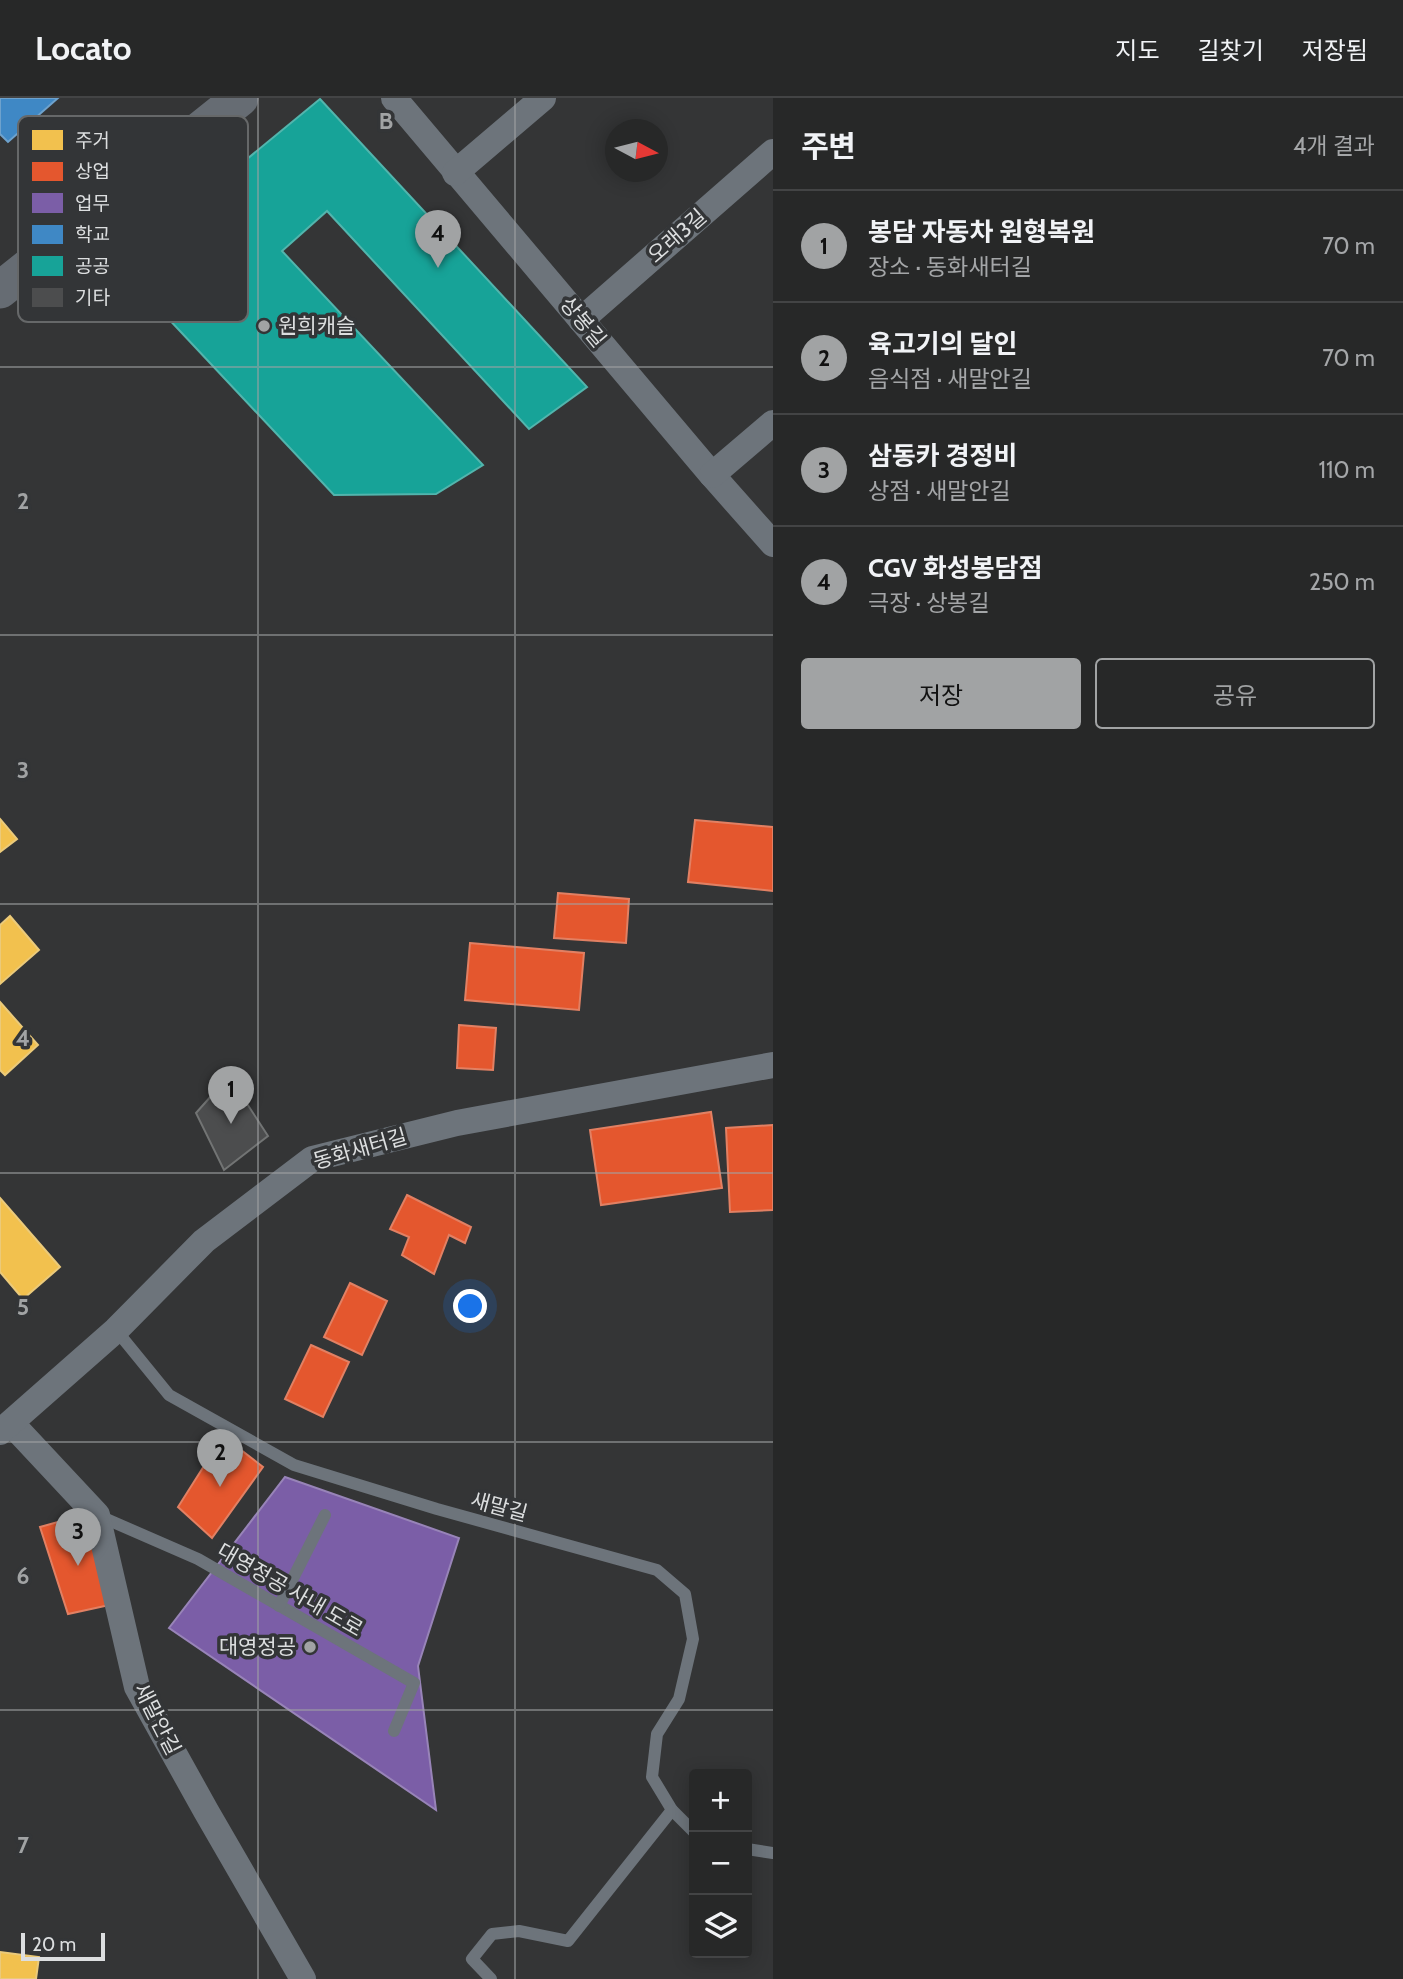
<!DOCTYPE html>
<html lang="ko">
<head>
<meta charset="utf-8">
<style>
  body { margin:0; font-family:Cabin,"Noto Sans KR",sans-serif; background:#2f3030; color:#f1f3f6 }
  .controls { position:absolute; right:21px; bottom:21px; display:grid; overflow:hidden; border-radius:7px; box-shadow:0 4px 18px #0003 }
  .controls button { width:63px; height:63px; display:grid; place-items:center; padding:0; border:0; border-bottom:2px solid #434445; background:#272828; color:#f1f3f6; font:35px sans-serif }
  .compass { position:absolute; left:605px; top:21px; width:63px; height:63px; border-radius:50%; background:#272828; box-shadow:0 4px 18px #0003; rotate:97deg }
  .scale { position:absolute; left:21px; bottom:18px; width:84px; box-sizing:border-box; padding-left:7px; border:4px solid #dcdedf; border-top:0; font-size:19px; line-height:24px; white-space:nowrap; color:#dcdedf; -webkit-text-stroke:5px #333537; paint-order:stroke }
  .you { position:absolute; left:471px; top:1209px; width:24px; height:24px; margin:-18px; border:5px solid #fff; border-radius:50%; background:#1a73e8; box-shadow:0 0 0 10px #1a73e833 }
  .badge { display:grid; place-items:center; width:46px; height:46px; border-radius:50%; background:#a1a3a4; color:#111; font-size:23px; font-weight:700 }
  .pin { position:absolute; translate:-50% -58px; filter:drop-shadow(0 2px 4px #0008) }
  .pin::after { content:''; position:absolute; top:37px; width:24px; height:21px; background:inherit; clip-path:polygon(0 0,100% 0,50% 100%) }
  .list { margin:0; padding:0; list-style:none }
  h2 { display:flex; justify-content:space-between; align-items:center; height:91px; margin:0; padding:0 28px; font-size:30px }
  h2 small { font-size:23px; font-weight:400; color:#a4a6a8 }
  .list li { display:grid; grid-template-columns:46px 1fr auto; gap:21px; align-items:center; box-sizing:border-box; height:112px; padding:0 28px; border-top:2px solid #434445 }
  .list b { display:block; font-size:26px; white-space:nowrap }
  .list p { margin:0; font-size:23px; white-space:nowrap; color:#a4a6a8 }
  .list em { font-size:23px; font-style:normal; color:#a4a6a8 }
  .actions { display:flex; gap:14px; padding:21px 28px }
  .actions a { flex:1; padding:16px 0; border:2px solid #a1a3a4; border-radius:7px; text-align:center; font-size:24px; color:#a1a3a4 }
  .actions .main { background:#a1a3a4; color:#111 }
  .icon { flex:none; width:38px; height:38px; fill:none; stroke:currentColor; stroke-width:2; stroke-linecap:round; stroke-linejoin:round }
  .map { position:relative; flex:none; width:773px; height:1881px; overflow:hidden }
  header { display:flex; align-items:center; gap:42px; box-sizing:border-box; height:98px; padding:0 35px; background:#272828; border-bottom:2px solid #434445 }
  header strong { font-size:33px }
  nav { display:flex; gap:38px; margin-inline-start:auto; font-size:24px }
  main { display:flex }
  aside { flex:1; background:#272828 }
  .map>svg:first-child { display:block }
  .homes { fill:#f2c14e; stroke:#ebca7a; stroke-width:2 }
  .shops { fill:#e4572e; stroke:#e28063; stroke-width:2 }
  .offices { fill:#7b5ea7; stroke:#9884b8; stroke-width:2 }
  .schools { fill:#3f88c5; stroke:#6ea2cd; stroke-width:2 }
  .public { fill:#17a398; stroke:#52b5ad; stroke-width:2 }
  .building { fill:#4c4d4e; stroke:#727474; stroke-width:2 }
  .lines { fill:none; stroke-linecap:round; stroke-linejoin:round }
  .lane { stroke:#6d747b; stroke-width:12 }
  .street { stroke:#6d747b; stroke-width:26 }
  .secondary { stroke:#666c73; stroke-width:37 }
  .grid { fill:none; stroke:#a1a3a4; stroke-width:2; stroke-opacity:0.55 }
  .poi-dot { fill:#a1a3a4; stroke:#333537; stroke-width:2.5 }
  .labels { text-anchor:middle; stroke-width:7; stroke-linejoin:round; paint-order:stroke }
  .street-label { font-size:21px; fill:#dcdedf; stroke:#333537 }
  .poi-label { font-size:21px; fill:#dcdedf; stroke:#333537; text-anchor:start }
  .key { fill:#333537; stroke:#666869; stroke-width:2 }
  .key-label { font-size:19px; fill:#dcdedf }
  .grid-label { font-size:23px; text-anchor:middle; font-weight:bold; fill:#a1a3a4; stroke:#333537; stroke-width:7; stroke-linejoin:round; paint-order:stroke }
</style>
</head>
<body>
<header>
<strong>Locato</strong>
<nav><a>지도</a><a>길찾기</a><a>저장됨</a></nav>
</header>
<main>
<div class="map">
<svg width="773" height="1881" viewBox="0 0 773 1881">
  <rect width="100%" height="100%" fill="#343536"/>
  <g class="homes">
    <polygon points="0,721 17,741 0,754"/>
    <polygon points="10,818 39,852 0,886 0,827"/>
    <polygon points="0,904 38,947 5,977 0,972"/>
    <polygon points="0,1100 60,1169 23,1201 0,1174"/>
    <polygon points="0,1854 39,1859 36,1881 0,1881"/>
  </g>
  <g class="shops">
    <polygon points="695,722 773,729 773,793 688,784"/>
    <polygon points="558,795 629,801 626,845 554,840"/>
    <polygon points="470,845 584,855 579,912 465,902"/>
    <polygon points="459,927 496,930 493,972 457,970"/>
    <polygon points="711,1014 722,1090 601,1107 590,1032"/>
    <polygon points="773,1027 773,1112 730,1114 726,1030"/>
    <polygon points="407,1097 471,1129 465,1145 449,1137 434,1176 402,1157 409,1139 390,1131"/>
    <polygon points="350,1185 387,1203 362,1257 324,1239"/>
    <polygon points="311,1247 349,1264 323,1319 285,1301"/>
    <polygon points="223,1338 263,1369 212,1440 178,1409"/>
    <polygon points="90,1415 114,1506 68,1516 40,1429"/>
  </g>
  <polygon class="offices" points="285,1379 459,1440 418,1568 436,1712 169,1530"/>
  <polygon class="schools" points="0,0 58,0 8,44 0,36"/>
  <polygon class="public" points="320,1 587,289 529,331 327,113 282,153 483,367 436,396 334,397 118,167"/>
  <polygon class="building" points="229,978 268,1038 224,1072 196,1015"/>
  <g class="lines">
    <g class="lane">
      <polyline points="116,1232 169,1297 294,1367 437,1411 657,1472 685,1496 693,1541 679,1601 657,1636 652,1679 672,1712 694,1734"/>
      <polyline points="97,1417 198,1461 414,1585 394,1633"/>
      <polyline points="279,1508 325,1417"/>
      <polyline points="747,1751 773,1755"/>
      <polyline points="491,1881 472,1861 492,1836 519,1833 568,1843 672,1712"/>
    </g>
    <g class="street">
      <polyline points="394,0 712,377 773,446"/>
      <polyline points="455,75 543,0"/>
      <polyline points="581,222 773,54"/>
      <polyline points="712,377 773,325"/>
      <polyline points="11,1325 97,1417 137,1589 206,1713 303,1881"/>
      <polyline points="0,1334 116,1232 204,1143 312,1061 457,1025 773,967"/>
    </g>
    <polyline class="secondary" points="0,192 240,0"/>
  </g>
  <path class="grid" d="M258,0V1881M515,0V1881M0,269H773M0,537H773M0,806H773M0,1075H773M0,1344H773M0,1612H773"/>
  <g class="poi-dot">
    <circle cx="264" cy="228" r="7"/>
    <circle cx="310" cy="1549" r="7"/>
  </g>
  <g class="labels">
    <g class="street-label">
      <text transform="translate(677 138) rotate(-41)" y="7">오래3길</text>
      <text transform="translate(583 224) rotate(50)" y="7">상봉길</text>
      <text transform="translate(360 1051) rotate(-16)" y="7">동화새터길</text>
      <text transform="translate(499 1409) rotate(15)" y="7">새말길</text>
      <text transform="translate(290 1492) rotate(30)" y="7">대영정공 사내 도로</text>
      <text transform="translate(157 1621) rotate(63)" y="7">새말안길</text>
    </g>
    <g class="poi-label">
      <text x="278" y="235">원희캐슬</text>
      <text x="296" y="1556" text-anchor="end">대영정공</text>
    </g>
  </g>
  <rect x="18" y="18" width="230" height="206" rx="10" class="key"/>
  <rect x="32" y="32" width="31" height="20" fill="#f2c14e"/>
  <rect x="32" y="64" width="31" height="19" fill="#e4572e"/>
  <rect x="32" y="95" width="31" height="20" fill="#7b5ea7"/>
  <rect x="32" y="127" width="31" height="19" fill="#3f88c5"/>
  <rect x="32" y="158" width="31" height="20" fill="#17a398"/>
  <rect x="32" y="190" width="31" height="19" fill="#4c4d4e"/>
  <g class="key-label">
    <text x="75" y="49">주거</text>
    <text x="75" y="80">상업</text>
    <text x="75" y="112">업무</text>
    <text x="75" y="143">학교</text>
    <text x="75" y="175">공공</text>
    <text x="75" y="206">기타</text>
  </g>
  <g class="grid-label">
    <text x="386" y="31">B</text>
    <text x="23" y="411">2</text>
    <text x="23" y="680">3</text>
    <text x="23" y="948">4</text>
    <text x="23" y="1217">5</text>
    <text x="23" y="1486">6</text>
    <text x="23" y="1755">7</text>
  </g>
</svg>
<div class="controls">
<button>+</button>
<button>−</button>
<button><svg class="icon" aria-label="layers" viewBox="0 0 24 24"><path d="M12 4l9 5-9 5-9-5zM3 14l9 5 9-5"/></svg></button>
</div>
<svg class="compass" viewBox="-18 -18 36 36"><path d="M0-13l5 13h-10z" fill="#e53935"/><path d="M0 13l5-13h-10z" fill="#a4a6a8"/></svg>
<div class="scale">20 m</div>
<div class="you"></div>
<div class="pin badge" style="left:231px;top:1026px">1</div>
<div class="pin badge" style="left:220px;top:1389px">2</div>
<div class="pin badge" style="left:78px;top:1468px">3</div>
<div class="pin badge" style="left:438px;top:170px">4</div>
</div>
<aside>
<h2>주변<small>4개 결과</small></h2>
<ul class="list">
<li><span class="badge">1</span><div><b>봉담 자동차 원형복원</b><p>장소 · 동화새터길</p></div><em>70 m</em></li>
<li><span class="badge">2</span><div><b>육고기의 달인</b><p>음식점 · 새말안길</p></div><em>70 m</em></li>
<li><span class="badge">3</span><div><b>삼동카 경정비</b><p>상점 · 새말안길</p></div><em>110 m</em></li>
<li><span class="badge">4</span><div><b>CGV 화성봉담점</b><p>극장 · 상봉길</p></div><em>250 m</em></li>
</ul>
<div class="actions"><a class="main">저장</a><a>공유</a></div>
</aside>
</main>
</body>
</html>
